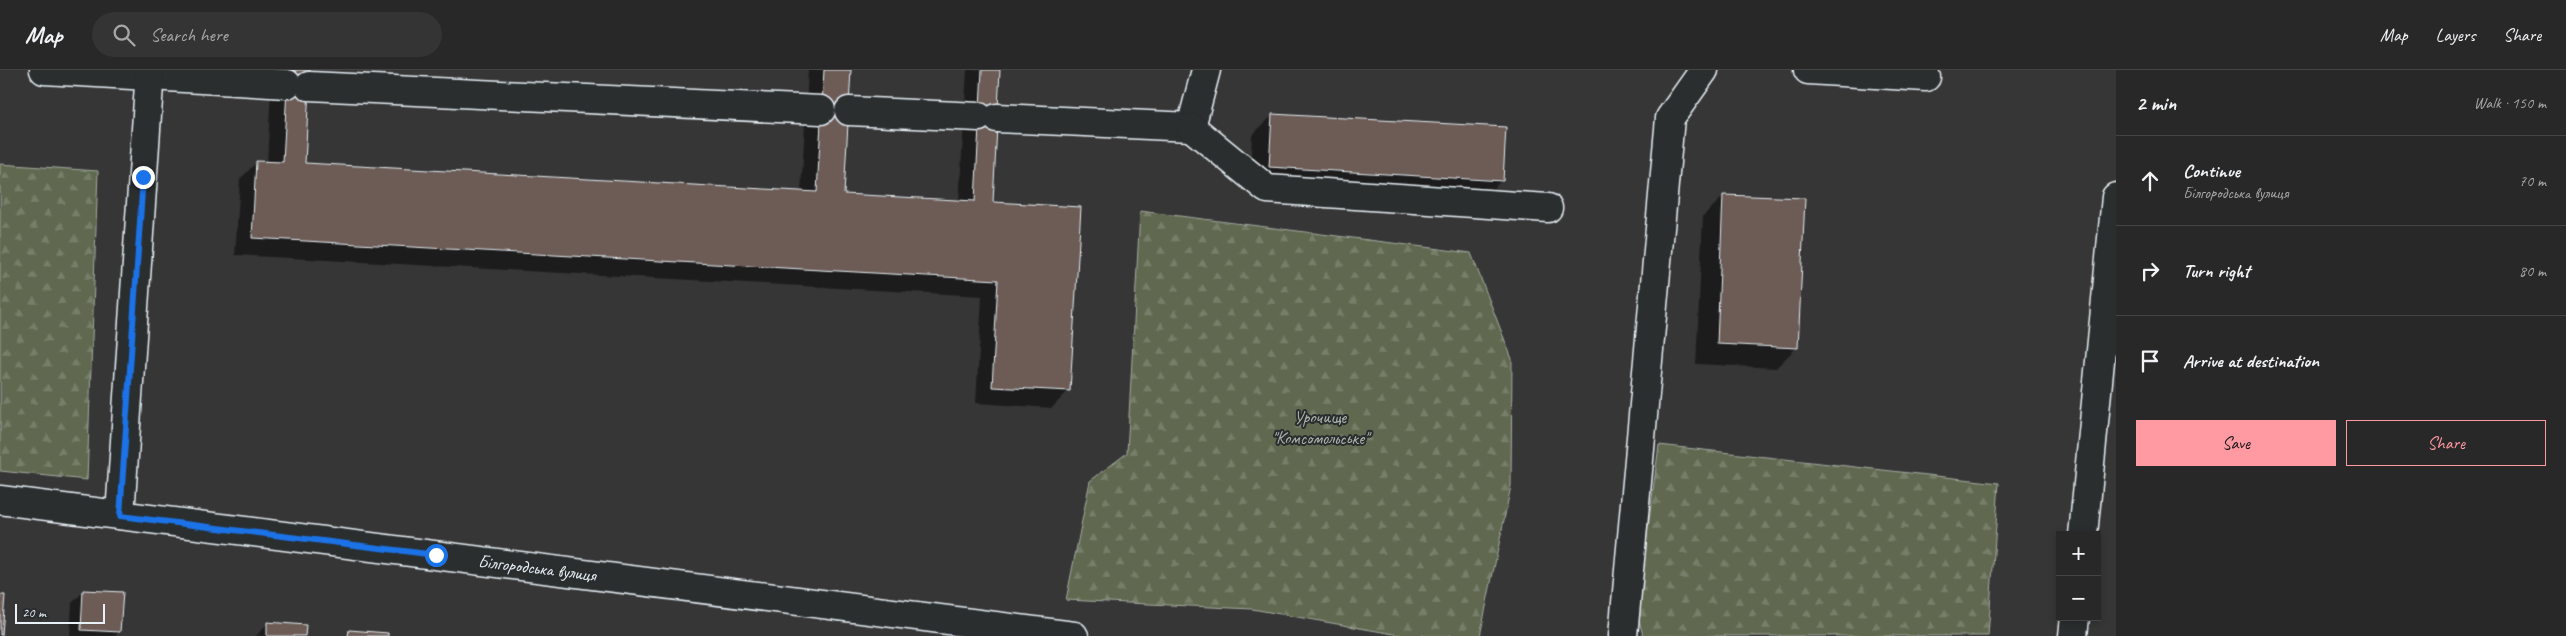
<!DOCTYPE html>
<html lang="en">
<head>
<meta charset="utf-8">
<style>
  body { margin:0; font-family:Caveat,sans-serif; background:#353434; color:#f1f3f6 }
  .controls { position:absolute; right:15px; bottom:15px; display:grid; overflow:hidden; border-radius:0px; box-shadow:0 2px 8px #0003 }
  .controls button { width:45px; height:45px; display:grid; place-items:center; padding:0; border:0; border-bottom:1px solid #454445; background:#292828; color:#f1f3f6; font:25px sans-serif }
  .scale { position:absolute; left:15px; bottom:12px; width:90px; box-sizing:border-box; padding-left:5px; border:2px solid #e8f1f8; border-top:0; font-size:14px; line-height:18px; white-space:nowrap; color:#e8f1f8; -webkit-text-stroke:4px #2a2d2e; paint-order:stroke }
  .stop { position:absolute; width:15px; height:15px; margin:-11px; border:4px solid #1a73e8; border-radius:50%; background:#fff }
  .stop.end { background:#1a73e8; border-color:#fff; box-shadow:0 1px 5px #0008 }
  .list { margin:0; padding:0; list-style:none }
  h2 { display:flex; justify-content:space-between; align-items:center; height:65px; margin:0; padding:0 20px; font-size:21px }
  h2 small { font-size:16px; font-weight:400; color:#a5a6a8 }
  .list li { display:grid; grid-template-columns:32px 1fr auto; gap:15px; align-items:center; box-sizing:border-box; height:90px; padding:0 20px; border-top:1px solid #454445 }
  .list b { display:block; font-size:19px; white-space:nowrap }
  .list p { margin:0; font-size:16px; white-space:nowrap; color:#a5a6a8 }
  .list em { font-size:16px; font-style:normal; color:#a5a6a8 }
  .actions { display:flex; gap:10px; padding:15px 20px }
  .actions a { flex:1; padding:11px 0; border:1px solid #ff9aa2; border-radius:0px; text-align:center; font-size:18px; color:#ff9aa2 }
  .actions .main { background:#ff9aa2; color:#111 }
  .icon { flex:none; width:28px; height:28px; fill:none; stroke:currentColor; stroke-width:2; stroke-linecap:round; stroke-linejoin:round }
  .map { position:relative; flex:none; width:2116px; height:566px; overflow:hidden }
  header { display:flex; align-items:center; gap:30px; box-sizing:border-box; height:70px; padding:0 25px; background:#292828; border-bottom:1px solid #454445 }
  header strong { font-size:24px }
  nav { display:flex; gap:28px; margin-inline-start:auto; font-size:18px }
  .search { width:350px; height:45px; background:#353434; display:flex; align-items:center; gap:12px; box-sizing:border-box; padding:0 18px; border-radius:28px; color:#a5a6a8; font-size:19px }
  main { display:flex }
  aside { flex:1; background:#292828 }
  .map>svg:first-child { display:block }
  .forest { fill:url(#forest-firs); stroke:#a4ada4 }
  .shadow { fill:#0007 }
  .building { fill:#6c5b55; stroke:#e8f1f8 }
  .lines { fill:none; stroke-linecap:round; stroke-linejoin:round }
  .minor-casing { stroke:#e8f1f8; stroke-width:31 }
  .minor { stroke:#2a2d2e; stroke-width:28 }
  .route { stroke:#1a73e8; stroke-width:6 }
  .labels { text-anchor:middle; stroke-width:4; stroke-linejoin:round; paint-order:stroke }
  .park-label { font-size:18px; fill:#abb4ac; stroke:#2a2d2e }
  .street-label { font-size:18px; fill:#e8f1f8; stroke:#2a2d2e }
</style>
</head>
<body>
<header>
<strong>Map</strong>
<div class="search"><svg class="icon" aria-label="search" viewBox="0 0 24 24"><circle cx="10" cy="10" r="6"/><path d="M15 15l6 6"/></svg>Search here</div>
<nav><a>Map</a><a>Layers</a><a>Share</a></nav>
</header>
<main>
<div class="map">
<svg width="2116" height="566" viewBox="0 0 2116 566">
  <defs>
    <pattern id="forest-firs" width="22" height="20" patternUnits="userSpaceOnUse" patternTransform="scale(1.25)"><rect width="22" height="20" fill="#606950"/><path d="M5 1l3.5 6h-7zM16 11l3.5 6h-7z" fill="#777f6a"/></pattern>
  </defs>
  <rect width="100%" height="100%" fill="#373636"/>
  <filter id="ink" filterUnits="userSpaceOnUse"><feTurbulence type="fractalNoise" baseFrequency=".02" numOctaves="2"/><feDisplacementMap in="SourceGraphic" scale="10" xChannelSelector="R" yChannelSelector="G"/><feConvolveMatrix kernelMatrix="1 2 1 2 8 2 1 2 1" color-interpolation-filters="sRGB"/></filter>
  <g filter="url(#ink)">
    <g class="forest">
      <polygon points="0,94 98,101 87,410 0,401"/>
      <polygon points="1140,141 1471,183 1512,289 1511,416 1480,566 1405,566 1252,539 1066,530 1090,411 1127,383"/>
      <polygon points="1659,375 1999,413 1988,566 1643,566 1637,542"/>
    </g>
    <g class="shadow">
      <polygon points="272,0 309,0 304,95 801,123 808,0 850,0 843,125 959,131 967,0 999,0 991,133 1069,320 1052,338 976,333 982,226 235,185 240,109 257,92 267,93"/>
      <polygon points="1273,45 1501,111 1481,131 1249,118 1252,65"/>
      <polygon points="1724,126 1797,277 1776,298 1696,294 1703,146"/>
      <polygon points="84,521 119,562 115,566 70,566 72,533"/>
      <polygon points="268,553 304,566 256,566"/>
    </g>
    <g class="building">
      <polygon points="288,0 310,0 305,93 817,122 824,0 851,0 844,124 975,131 982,0 1000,0 993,132 1081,137 1070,321 992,317 998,210 252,168 256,91 283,92"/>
      <polygon points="1272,44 1506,57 1503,111 1269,97"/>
      <polygon points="1723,125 1805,128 1798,278 1717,274"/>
      <polygon points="83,520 123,522 120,562 81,560"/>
      <polygon points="0,525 5,525 2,565 0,565"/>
      <polygon points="267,552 306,555 305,566 267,566"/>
      <polygon points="349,560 388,563 388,566 348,566"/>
    </g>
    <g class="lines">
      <g class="minor-casing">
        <g id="minor">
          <polyline points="44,0 287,14"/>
          <polyline points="1808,0 1926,7"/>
          <polyline points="309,16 821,40"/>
          <polyline points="849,41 979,47"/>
          <polyline points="997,48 1191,57 1206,0"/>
          <polyline points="1191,57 1267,119 1548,138"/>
          <polyline points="0,430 1074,566"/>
          <polyline points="120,445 150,0"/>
          <polyline points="2083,465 2116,127"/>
          <polyline points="1623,566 1670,48 1704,0"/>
          <polyline points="2073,566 2075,547"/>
        </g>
      </g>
      <use href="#minor" class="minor"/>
    </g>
  </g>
  <g class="lines" filter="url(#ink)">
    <polyline class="route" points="143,107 120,446 436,485"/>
  </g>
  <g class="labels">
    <g class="park-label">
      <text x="1320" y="353">Урочище<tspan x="1320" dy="21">"Комсомольське"</tspan></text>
    </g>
    <g class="street-label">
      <text transform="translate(537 498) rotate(7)" y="6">Білгородська вулиця</text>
    </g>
  </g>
</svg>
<div class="controls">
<button>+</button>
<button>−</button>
</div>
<div class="scale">20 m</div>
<div class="stop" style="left:436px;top:485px"></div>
<div class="stop end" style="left:143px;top:107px"></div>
</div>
<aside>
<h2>2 min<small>Walk · 150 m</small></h2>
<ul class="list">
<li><svg class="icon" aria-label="ahead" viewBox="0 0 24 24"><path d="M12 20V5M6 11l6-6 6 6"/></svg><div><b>Continue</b><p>Білгородська вулиця</p></div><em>70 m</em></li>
<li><svg class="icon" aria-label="right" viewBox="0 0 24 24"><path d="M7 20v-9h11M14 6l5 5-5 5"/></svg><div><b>Turn right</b></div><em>80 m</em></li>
<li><svg class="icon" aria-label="arrive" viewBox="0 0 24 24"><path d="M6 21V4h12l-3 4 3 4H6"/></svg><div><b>Arrive at destination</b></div></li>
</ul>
<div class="actions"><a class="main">Save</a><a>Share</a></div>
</aside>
</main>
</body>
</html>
